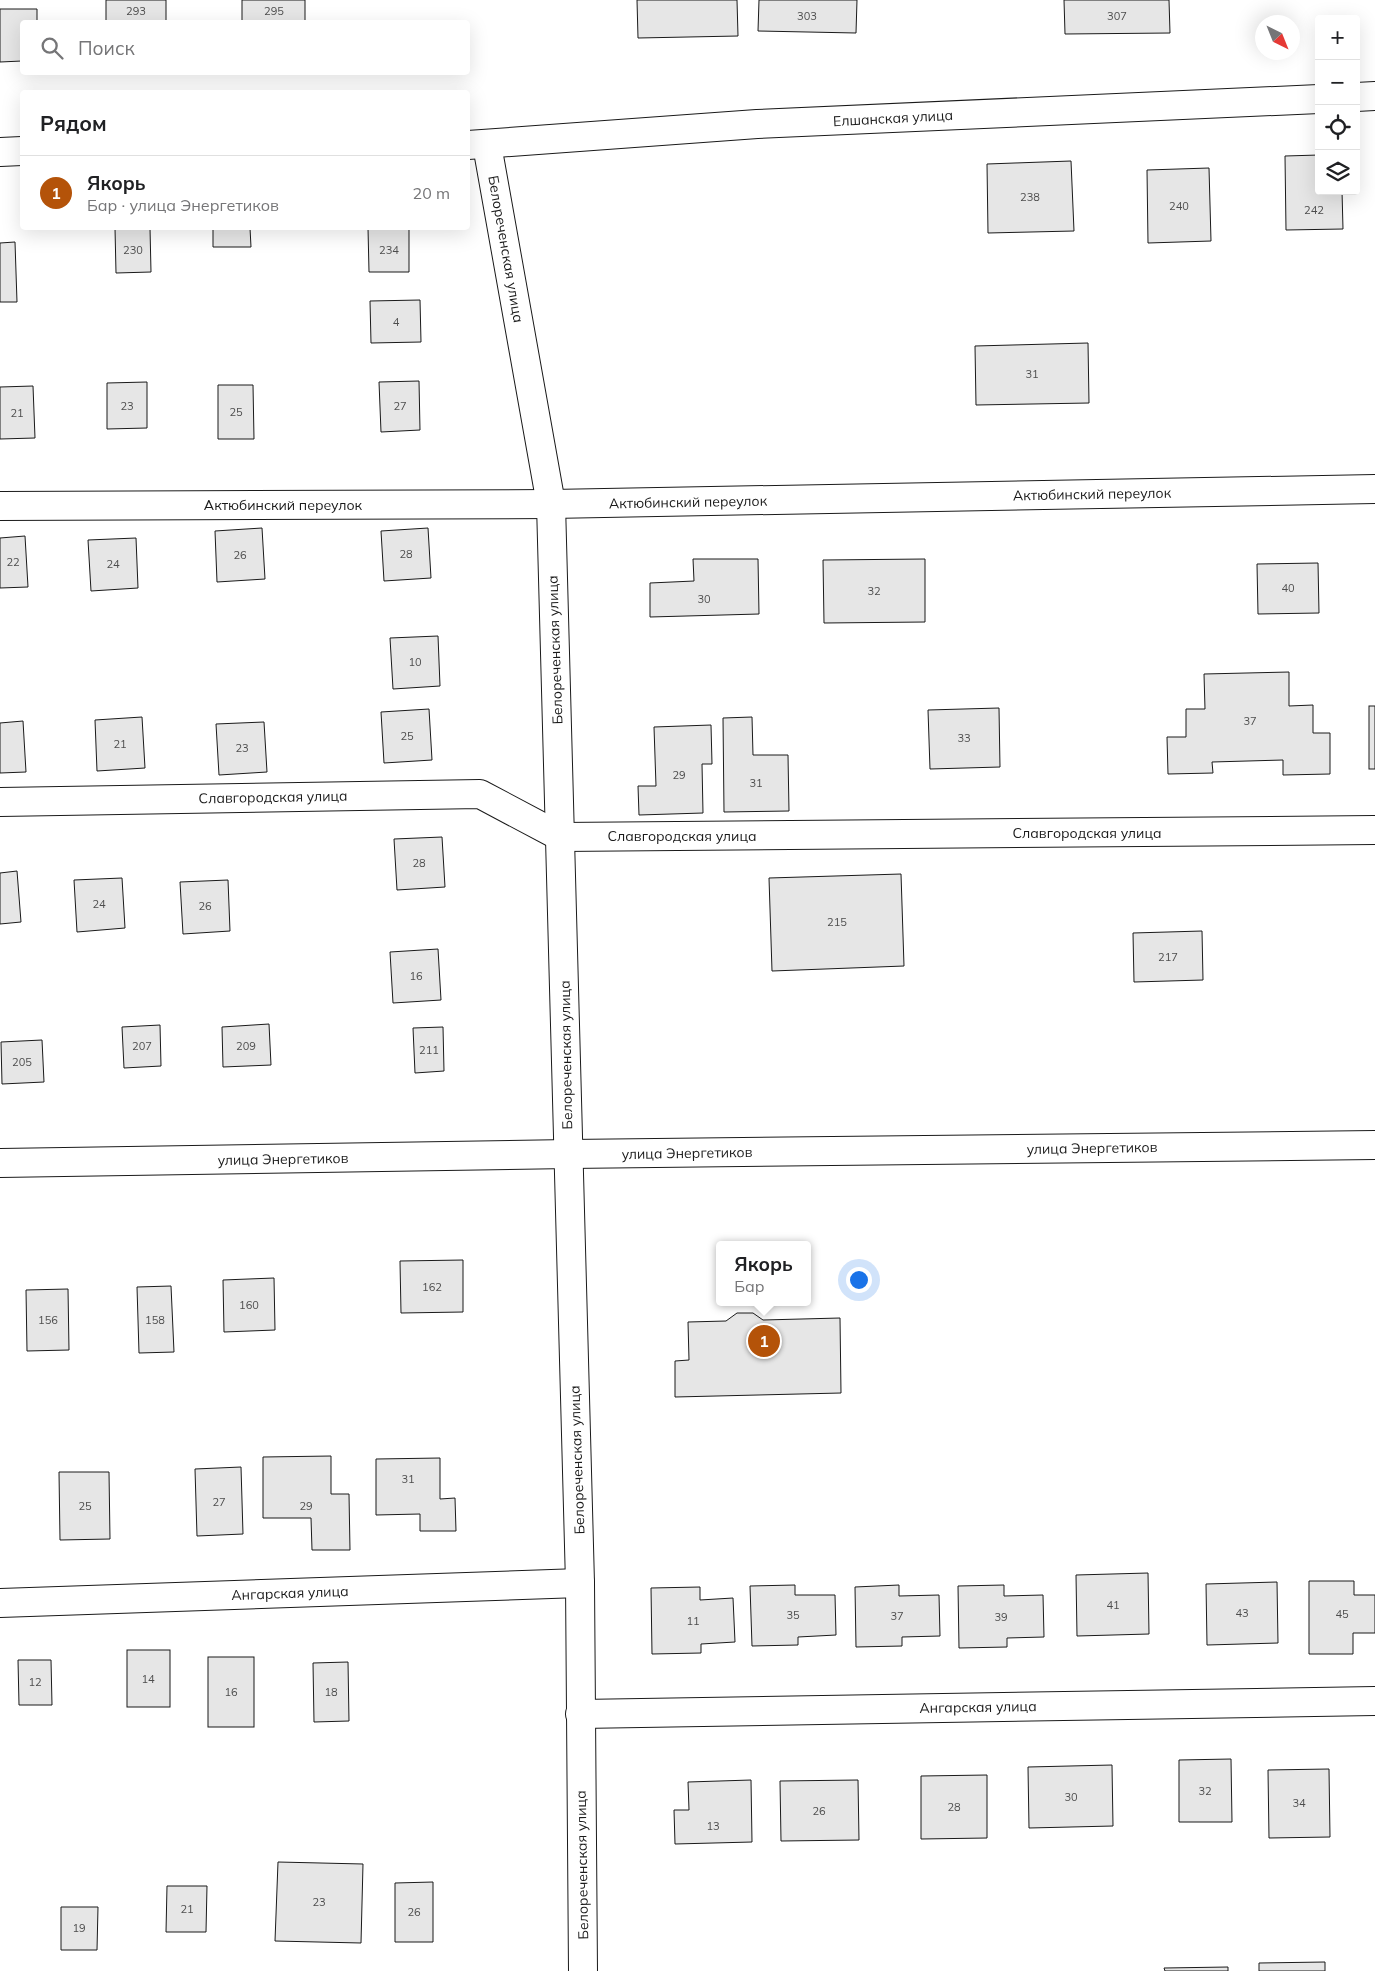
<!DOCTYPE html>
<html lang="ru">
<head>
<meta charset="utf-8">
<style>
  body { margin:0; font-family:Mulish,sans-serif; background:#f2f2f2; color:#202124 }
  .controls { position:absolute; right:15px; top:15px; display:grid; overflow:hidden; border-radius:5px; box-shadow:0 5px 20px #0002 }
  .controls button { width:45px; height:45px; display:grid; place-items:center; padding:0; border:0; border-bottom:1px solid #e0e0e0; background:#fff; color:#202124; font:25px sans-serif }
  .compass { position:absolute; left:1255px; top:15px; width:45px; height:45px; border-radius:50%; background:#fff; box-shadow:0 5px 20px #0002; rotate:137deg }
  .you { position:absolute; left:858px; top:1279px; width:18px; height:18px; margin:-12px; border:4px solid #fff; border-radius:50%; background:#1a73e8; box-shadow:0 0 0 8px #1a73e833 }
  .badge { display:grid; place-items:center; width:32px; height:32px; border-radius:50%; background:#b45309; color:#fff; font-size:16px; font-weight:700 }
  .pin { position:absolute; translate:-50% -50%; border:2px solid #fff; box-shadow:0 1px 5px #0006 }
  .popup { position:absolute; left:716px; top:1241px; width:95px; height:65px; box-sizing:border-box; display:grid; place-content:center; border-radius:5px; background:#fff; filter:drop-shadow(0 1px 4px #0005); font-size:16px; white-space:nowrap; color:#757577 }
  .popup b { font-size:19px; color:#202124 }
  .popup::after { content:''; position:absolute; left:50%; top:100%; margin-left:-10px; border:10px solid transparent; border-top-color:#fff }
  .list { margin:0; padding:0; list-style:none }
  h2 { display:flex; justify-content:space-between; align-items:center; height:65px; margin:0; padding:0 20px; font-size:21px }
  h2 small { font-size:16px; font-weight:400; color:#757577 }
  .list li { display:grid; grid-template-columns:32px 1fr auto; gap:15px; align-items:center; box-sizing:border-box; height:75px; padding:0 20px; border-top:1px solid #e0e0e0 }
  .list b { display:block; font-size:19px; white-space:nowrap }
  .list p { margin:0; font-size:16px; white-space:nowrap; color:#757577 }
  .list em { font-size:16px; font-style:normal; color:#757577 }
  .icon { flex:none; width:28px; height:28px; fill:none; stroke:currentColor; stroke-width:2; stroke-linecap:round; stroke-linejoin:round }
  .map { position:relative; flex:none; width:1375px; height:1971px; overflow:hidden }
  .search { position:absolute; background:#fff; box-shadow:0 5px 20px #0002; left:20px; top:20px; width:450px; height:55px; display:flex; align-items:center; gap:12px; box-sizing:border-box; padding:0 18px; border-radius:5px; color:#757577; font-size:19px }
  .panel { position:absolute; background:#fff; box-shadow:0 5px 20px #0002; left:20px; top:90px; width:450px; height:140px; border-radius:5px }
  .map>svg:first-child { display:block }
  .building { fill:#e6e6e6; stroke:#1a1a1a }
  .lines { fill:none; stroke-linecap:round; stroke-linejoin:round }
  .minor-casing { stroke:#1a1a1a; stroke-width:30 }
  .primary-casing { stroke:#1a1a1a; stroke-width:30 }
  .minor { stroke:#fff; stroke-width:28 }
  .primary { stroke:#fff; stroke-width:28 }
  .labels { text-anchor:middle; stroke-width:4; stroke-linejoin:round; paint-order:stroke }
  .number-label { font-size:11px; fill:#4d4d4d }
  .street-label { font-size:14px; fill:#1a1a1a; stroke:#fff }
</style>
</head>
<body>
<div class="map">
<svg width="1375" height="1971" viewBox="0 0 1375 1971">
  <rect width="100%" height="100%" fill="#fff"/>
  <g class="building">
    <rect x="106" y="0" width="60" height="22"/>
    <rect x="242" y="0" width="63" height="22"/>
    <polygon points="637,0 737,0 738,36 638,38"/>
    <polygon points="759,0 857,0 856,33 758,31"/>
    <polygon points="1064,0 1169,0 1170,33 1065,34"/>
    <polygon points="0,9 37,9 37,22 22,22 22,61 0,62"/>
    <polygon points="1319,155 1319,191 1342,191 1343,229 1286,230 1285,156"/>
    <polygon points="1071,161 1074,231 988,233 987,164"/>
    <polygon points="1209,168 1211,241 1148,243 1147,170"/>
    <polygon points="115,228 150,228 151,272 116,273"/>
    <polygon points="213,228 250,228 251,247 213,247"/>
    <polygon points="368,228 409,228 409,272 369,272"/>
    <polygon points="15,242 17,302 0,302 0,243"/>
    <polygon points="420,300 421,342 371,343 370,301"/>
    <polygon points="1088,343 1089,403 976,405 975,346"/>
    <polygon points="419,381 420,430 381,432 379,382"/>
    <polygon points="147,382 147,428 107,429 107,383"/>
    <polygon points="218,385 253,385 254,439 218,439"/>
    <polygon points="33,386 35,438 0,439 0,387"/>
    <polygon points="262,528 265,579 217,582 215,531"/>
    <polygon points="428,528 431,578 384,581 381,531"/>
    <polygon points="25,536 28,587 0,588 0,538"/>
    <polygon points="136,538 138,588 91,591 88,540"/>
    <polygon points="693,559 758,559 759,614 650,617 650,583 694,581"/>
    <polygon points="925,559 925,622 824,623 823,560"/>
    <polygon points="1318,563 1319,613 1258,614 1257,564"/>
    <polygon points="438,636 440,686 393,689 390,638"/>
    <polygon points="1289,672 1289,706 1313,705 1313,733 1330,733 1330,774 1283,775 1283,760 1212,762 1213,773 1168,774 1167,737 1186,737 1186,709 1205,709 1204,674"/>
    <rect x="1369" y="706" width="6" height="63"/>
    <polygon points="999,708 1000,767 930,769 928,710"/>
    <polygon points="429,709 432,760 384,763 381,712"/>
    <polygon points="142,717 145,768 97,771 95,720"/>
    <polygon points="752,717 753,755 788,755 789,811 724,812 723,718"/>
    <polygon points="23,721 26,772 0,773 0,723"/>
    <polygon points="264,722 267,772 219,775 216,724"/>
    <polygon points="711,725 712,764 702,764 703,813 639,815 638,786 656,786 654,727"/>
    <polygon points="442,837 445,887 397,890 394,839"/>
    <polygon points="17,871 21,922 0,924 0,873"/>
    <polygon points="901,874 904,966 772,971 769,878"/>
    <polygon points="122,878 125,928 77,932 74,880"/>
    <polygon points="228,880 230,931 183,934 180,882"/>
    <polygon points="1202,931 1203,980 1134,982 1133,933"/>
    <polygon points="438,949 441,1000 393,1003 390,952"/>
    <polygon points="269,1024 271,1065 223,1067 222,1027"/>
    <polygon points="160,1025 161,1066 124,1068 122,1027"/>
    <polygon points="443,1027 444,1071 415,1073 413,1028"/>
    <polygon points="42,1040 44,1082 2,1084 1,1042"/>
    <polygon points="463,1260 463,1312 401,1313 400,1261"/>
    <polygon points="274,1278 275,1330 224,1332 223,1280"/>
    <polygon points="171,1286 174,1352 139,1353 137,1287"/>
    <polygon points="68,1289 69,1350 27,1351 26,1290"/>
    <polygon points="737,1313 753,1313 763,1320 840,1318 841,1393 675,1397 675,1361 689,1360 688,1322 726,1321"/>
    <polygon points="331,1456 331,1494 349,1494 350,1550 312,1550 311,1518 263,1518 263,1457"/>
    <polygon points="440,1458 440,1499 455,1498 456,1531 420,1531 420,1514 376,1515 376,1459"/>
    <polygon points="241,1467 243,1534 197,1536 195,1469"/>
    <polygon points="59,1472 109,1472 110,1539 60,1540"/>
    <polygon points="1148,1573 1149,1634 1077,1636 1076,1575"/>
    <polygon points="1309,1581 1354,1581 1354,1595 1375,1595 1375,1633 1353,1633 1353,1654 1309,1654"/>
    <polygon points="1277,1582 1278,1643 1207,1645 1206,1584"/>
    <polygon points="795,1585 795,1595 835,1595 836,1635 798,1637 798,1645 752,1646 750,1586"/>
    <polygon points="899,1585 899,1596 939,1595 940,1636 902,1637 902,1646 856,1647 855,1587"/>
    <polygon points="1004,1585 1004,1596 1043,1595 1044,1637 1007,1638 1007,1647 959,1648 958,1586"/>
    <polygon points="700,1587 700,1600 733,1598 735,1642 701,1644 701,1653 652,1654 651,1588"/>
    <rect x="127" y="1650" width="43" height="57"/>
    <rect x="208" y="1657" width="46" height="70"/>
    <polygon points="18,1660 51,1660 52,1705 19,1705"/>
    <polygon points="348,1662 349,1721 314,1722 313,1663"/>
    <polygon points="1231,1759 1232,1822 1179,1822 1179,1760"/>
    <polygon points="1112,1765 1113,1826 1029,1828 1028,1767"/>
    <polygon points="1329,1769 1330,1837 1269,1838 1268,1770"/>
    <polygon points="987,1775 987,1838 921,1839 921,1776"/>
    <polygon points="751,1780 752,1842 675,1844 674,1810 689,1810 688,1782"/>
    <polygon points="858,1780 859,1840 781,1841 780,1781"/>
    <polygon points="278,1862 363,1864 361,1943 275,1941"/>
    <polygon points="433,1882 433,1942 395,1942 395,1883"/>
    <polygon points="167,1886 207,1886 206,1932 166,1932"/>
    <polygon points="61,1907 98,1907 97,1950 61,1950"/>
    <polygon points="1325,1962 1325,1971 1259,1971 1259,1963"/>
    <polygon points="1228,1967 1228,1971 1165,1971 1164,1968"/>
  </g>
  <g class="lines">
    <g class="minor-casing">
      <g id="minor">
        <polyline points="1356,97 1375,96"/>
        <polyline points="468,145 757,124 1319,99"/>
        <polyline points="487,145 551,504 580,1583 583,1971"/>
        <polyline points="0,152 22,151"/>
        <polyline points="0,506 551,504 1375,489"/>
        <polyline points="0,802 480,794 561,837 1375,830"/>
        <polyline points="0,1603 580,1583"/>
        <polyline points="580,1714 1375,1701"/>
      </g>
    </g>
    <g class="primary-casing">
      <polyline id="primary" points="0,1163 569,1154 1375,1145"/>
    </g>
    <use href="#minor" class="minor"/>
    <use href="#primary" class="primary"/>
  </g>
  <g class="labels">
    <g class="number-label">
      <text x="136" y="15">293</text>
      <text x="274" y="15">295</text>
      <text x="807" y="20">303</text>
      <text x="1117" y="20">307</text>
      <text x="1030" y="201">238</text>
      <text x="1179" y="210">240</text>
      <text x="1314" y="214">242</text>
      <text x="133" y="254">230</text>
      <text x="389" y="254">234</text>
      <text x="396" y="326">4</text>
      <text x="1032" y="378">31</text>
      <text x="127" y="410">23</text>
      <text x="400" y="410">27</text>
      <text x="236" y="416">25</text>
      <text x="17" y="417">21</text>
      <text x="406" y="558">28</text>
      <text x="240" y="559">26</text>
      <text x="13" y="566">22</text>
      <text x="113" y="568">24</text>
      <text x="1288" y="592">40</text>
      <text x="874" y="595">32</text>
      <text x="704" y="603">30</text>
      <text x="415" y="666">10</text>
      <text x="1250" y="725">37</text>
      <text x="407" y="740">25</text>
      <text x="964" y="742">33</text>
      <text x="120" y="748">21</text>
      <text x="242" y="752">23</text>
      <text x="679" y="779">29</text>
      <text x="756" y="787">31</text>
      <text x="419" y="867">28</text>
      <text x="99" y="908">24</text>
      <text x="205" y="910">26</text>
      <text x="837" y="926">215</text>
      <text x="1168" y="961">217</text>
      <text x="416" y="980">16</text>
      <text x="142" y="1050">207</text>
      <text x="246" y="1050">209</text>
      <text x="429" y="1054">211</text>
      <text x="22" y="1066">205</text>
      <text x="432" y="1291">162</text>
      <text x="249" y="1309">160</text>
      <text x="48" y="1324">156</text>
      <text x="155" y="1324">158</text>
      <text x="408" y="1483">31</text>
      <text x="219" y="1506">27</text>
      <text x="85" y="1510">25</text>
      <text x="306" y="1510">29</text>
      <text x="1113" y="1609">41</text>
      <text x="1242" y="1617">43</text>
      <text x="1342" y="1618">45</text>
      <text x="793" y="1619">35</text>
      <text x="897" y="1620">37</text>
      <text x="1001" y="1621">39</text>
      <text x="693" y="1625">11</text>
      <text x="148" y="1683">14</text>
      <text x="35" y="1686">12</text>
      <text x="231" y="1696">16</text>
      <text x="331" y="1696">18</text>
      <text x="1205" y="1795">32</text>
      <text x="1071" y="1801">30</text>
      <text x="1299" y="1807">34</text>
      <text x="954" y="1811">28</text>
      <text x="819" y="1815">26</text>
      <text x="713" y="1830">13</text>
      <text x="319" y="1906">23</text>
      <text x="187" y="1913">21</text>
      <text x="414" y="1916">26</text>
      <text x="79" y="1932">19</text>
    </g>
    <g class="street-label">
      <text transform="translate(893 118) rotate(-3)" y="5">Елшанская улица</text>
      <text transform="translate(506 249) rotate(80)" y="5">Белореченская улица</text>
      <text transform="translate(1092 494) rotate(-1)" y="5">Актюбинский переулок</text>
      <text transform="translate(688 502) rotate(-1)" y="5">Актюбинский переулок</text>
      <text x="283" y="510">Актюбинский переулок</text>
      <text transform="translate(555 650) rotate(-92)" y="5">Белореченская улица</text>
      <text transform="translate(273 797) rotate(-1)" y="5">Славгородская улица</text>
      <text x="1087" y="838">Славгородская улица</text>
      <text x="682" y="841">Славгородская улица</text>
      <text transform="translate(566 1055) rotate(-91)" y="5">Белореченская улица</text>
      <text transform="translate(1092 1148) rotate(-1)" y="5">улица Энергетиков</text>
      <text transform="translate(687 1153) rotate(-1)" y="5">улица Энергетиков</text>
      <text transform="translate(283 1159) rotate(-1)" y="5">улица Энергетиков</text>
      <text transform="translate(577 1460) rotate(-92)" y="5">Белореченская улица</text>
      <text transform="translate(290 1593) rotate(-2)" y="5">Ангарская улица</text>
      <text transform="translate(978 1707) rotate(-1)" y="5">Ангарская улица</text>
      <text transform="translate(582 1865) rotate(-91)" y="5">Белореченская улица</text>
    </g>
  </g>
</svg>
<div class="controls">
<button>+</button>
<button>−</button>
<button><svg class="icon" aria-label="locate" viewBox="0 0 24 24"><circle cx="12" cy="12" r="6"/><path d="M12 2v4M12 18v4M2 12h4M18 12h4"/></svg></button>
<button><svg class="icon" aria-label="layers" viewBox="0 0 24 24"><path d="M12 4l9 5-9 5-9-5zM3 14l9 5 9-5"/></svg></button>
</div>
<svg class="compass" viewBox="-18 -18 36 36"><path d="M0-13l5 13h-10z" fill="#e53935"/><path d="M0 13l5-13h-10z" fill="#757577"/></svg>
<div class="you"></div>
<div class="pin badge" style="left:764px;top:1341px">1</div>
<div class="popup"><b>Якорь</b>Бар</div>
<div class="search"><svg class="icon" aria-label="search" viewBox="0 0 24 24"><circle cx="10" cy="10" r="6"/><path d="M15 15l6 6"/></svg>Поиск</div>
<section class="panel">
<h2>Рядом<small></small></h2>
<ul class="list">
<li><span class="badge">1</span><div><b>Якорь</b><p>Бар · улица Энергетиков</p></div><em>20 m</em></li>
</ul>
</section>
</div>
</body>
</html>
